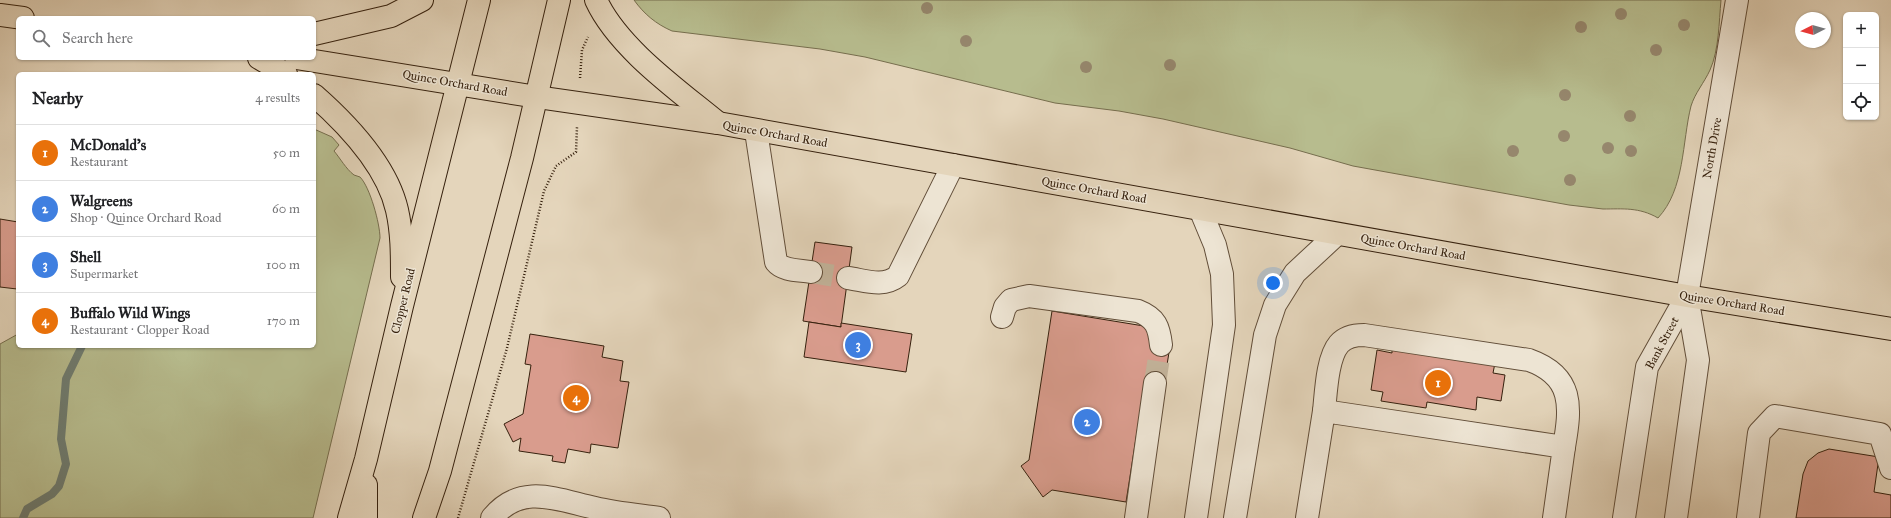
<!DOCTYPE html>
<html lang="en">
<head>
<meta charset="utf-8">
<style>
  body { margin:0; font-family:"IM FELL Great Primer",serif; background:#f2f2f2; color:#202124 }
  .controls { position:absolute; right:12px; top:12px; display:grid; overflow:hidden; border-radius:6px; box-shadow:0 1px 3px #0004 }
  .controls button { width:36px; height:36px; display:grid; place-items:center; padding:0; border:0; border-bottom:1px solid #e0e0e0; background:#fff; color:#202124; font:20px sans-serif }
  .compass { position:absolute; left:1795px; top:12px; width:36px; height:36px; border-radius:50%; background:#fff; box-shadow:0 1px 3px #0004; rotate:264deg }
  .you { position:absolute; left:1273px; top:283px; width:14px; height:14px; margin:-10px; border:3px solid #fff; border-radius:50%; background:#1a73e8; box-shadow:0 0 0 6px #1a73e833 }
  .badge { display:grid; place-items:center; width:26px; height:26px; border-radius:50%; background:#8f2418; color:#fff; font-size:13px; font-weight:700 }
  .pin { position:absolute; translate:-50% -50%; border:2px solid #fff; box-shadow:0 1px 4px #0006 }
  .list { margin:0; padding:0; list-style:none }
  h2 { display:flex; justify-content:space-between; align-items:center; height:52px; margin:0; padding:0 16px; font-size:17px }
  h2 small { font-size:13px; font-weight:400; color:#757577 }
  .list li { display:grid; grid-template-columns:26px 1fr auto; gap:12px; align-items:center; box-sizing:border-box; height:56px; padding:0 16px; border-top:1px solid #e0e0e0 }
  .list b { display:block; font-size:15px; white-space:nowrap }
  .list p { margin:0; font-size:13px; white-space:nowrap; color:#757577 }
  .list em { font-size:13px; font-style:normal; color:#757577 }
  .icon { flex:none; width:22px; height:22px; fill:none; stroke:currentColor; stroke-width:2; stroke-linecap:round; stroke-linejoin:round }
  .map { position:relative; flex:none; width:1891px; height:518px; overflow:hidden }
  .search { position:absolute; background:#fff; box-shadow:0 1px 3px #0004; left:16px; top:16px; width:300px; height:44px; display:flex; align-items:center; gap:10px; box-sizing:border-box; padding:0 14px; border-radius:6px; color:#757577; font-size:15px }
  .panel { position:absolute; background:#fff; box-shadow:0 1px 3px #0004; left:16px; top:72px; width:300px; height:276px; border-radius:6px }
  .map>svg:first-child { display:block }
  .green { fill:#b7bc8e; stroke:#766e4e }
  .lines { fill:none; stroke-linecap:round; stroke-linejoin:round }
  .stream { stroke:#6f7c70; stroke-width:8 }
  .building { fill:#d99c8d; stroke:#36210e }
  .minor-tunnel { stroke:#c1b198; stroke-width:22; stroke-dasharray:22 11; stroke-linecap:butt }
  .minor-casing { stroke:#624e39; stroke-width:24 }
  .major-casing { stroke:#36210e; stroke-width:24 }
  .path { stroke:#36210e; stroke-width:2.5; stroke-dasharray:1 2; stroke-linecap:butt }
  .minor { stroke:#ede4d3; stroke-width:22 }
  .major { stroke:#e4d5bb; stroke-width:22 }
  .tree { fill:#96876d }
  .labels { text-anchor:middle; stroke-width:3; stroke-linejoin:round; paint-order:stroke }
  .street-label { font-size:12px; fill:#36210e; stroke:#ede4d3 }
</style>
</head>
<body>
<div class="map">
<svg width="1891" height="518" viewBox="0 0 1891 518">
  <rect width="100%" height="100%" fill="#e4d5bb"/>
  <filter id="stains"><feTurbulence type="fractalNoise" baseFrequency=".005" numOctaves="4"/><feColorMatrix values="0 0 0 0 .2 0 0 0 0 .09 0 0 0 0 .02 0 0 0 .5 -.17"/></filter>
  <radialGradient id="worn" r=".72"><stop offset=".6" stop-color="#630" stop-opacity="0"/><stop offset="1" stop-color="#630" stop-opacity=".3"/></radialGradient>
  <g class="green">
    <path d="M634,0H1721C1719,22 1719,50 1710,70C1704,83 1695,93 1691,106C1682,142 1685,189 1658,218C1639,207 1623,209 1603,209C1592,208 1580,206 1569,205L1353,166L1290,148L1163,119L1119,111L1055,103L865,57L820,49L672,31C656,24 644,14 634,0Z"/>
    <path d="M314,129L332,137L339,145L334,151C340,158 346,169 354,175C356,176 358,176 360,177C370,187 380,224 380,238L313,518H0V344L18,334V346H314Z"/>
  </g>
  <g class="lines">
    <polyline class="stream" points="23,518 27,509 52,494 59,486 66,464 61,439 66,379 82,346"/>
  </g>
  <g class="building">
    <polygon points="0,219 18,222 17,289 0,287"/>
    <polygon points="815,242 852,247 841,327 803,321"/>
    <polygon points="1052,311 1150,327 1170,346 1164,384 1145,381 1126,502 1052,490 1043,497 1021,466 1029,460"/>
    <polygon points="809,322 841,327 841,323 912,334 906,372 804,357"/>
    <polygon points="530,334 604,346 602,357 623,361 620,381 629,382 618,448 591,444 590,453 568,449 565,463 552,461 553,456 519,451 521,438 513,442 504,424 523,414 531,365 525,364"/>
    <polygon points="1377,350 1392,353 1392,350 1495,363 1493,373 1505,375 1501,401 1477,397 1476,410 1427,402 1426,408 1381,401 1383,392 1371,390"/>
    <polygon points="1829,449 1879,457 1874,492 1891,495 1891,518 1796,518 1803,474 1808,461 1818,453"/>
  </g>
  <g class="lines">
    <g class="minor-tunnel">
      <polyline points="811,272 848,278"/>
      <polyline points="1155,383 1161,345"/>
    </g>
    <g class="minor-casing">
      <g id="minor">
        <path d="M756,131L776,262C783,271 800,270 811,272"/>
        <path d="M848,278C864,280 883,288 898,276L953,165"/>
        <path d="M1002,317L1005,307L1011,300L1029,296L1138,311C1156,318 1159,327 1161,345"/>
        <path d="M1324,411C1326,393 1327,358 1339,344C1345,337 1356,335 1364,335L1529,360C1574,376 1571,407 1564,447"/>
        <path d="M492,518C521,482 558,500 595,508C616,513 638,515 659,518"/>
        <polyline points="1136,518 1155,383"/>
        <polyline points="1196,518 1224,325 1222,274 1215,245 1200,209"/>
        <polyline points="1235,518 1265,335 1275,305 1295,273 1337,234"/>
        <polyline points="1307,518 1324,411 1564,447 1554,518"/>
        <polyline points="1624,518 1647,367 1687,296"/>
        <polyline points="1676,518 1698,360 1687,296 1737,0"/>
        <polyline points="1748,518 1759,433 1775,416 1880,434 1891,468"/>
      </g>
    </g>
    <g class="major-casing">
      <g id="major">
        <path d="M596,0C618,48 678,90 718,123"/>
        <polyline points="0,15 23,18"/>
        <polyline points="314,34 391,16 422,0"/>
        <polyline points="259,58 286,74"/>
        <polyline points="296,58 537,97 718,123 1687,296 1891,329"/>
        <path d="M314,95C347,124 387,166 397,210C402,232 402,254 402,277"/>
        <polyline points="366,485 366,518"/>
        <polyline points="349,518 366,459 402,306 479,0"/>
        <polyline points="424,518 440,471 522,158 559,0"/>
      </g>
    </g>
    <g class="path">
      <polyline points="580,78 582,50 588,37"/>
      <polyline points="458,518 507,348 544,191 556,166 576,152 577,127"/>
    </g>
    <use href="#minor" class="minor"/>
    <use href="#major" class="major"/>
  </g>
  <g class="tree">
    <circle cx="927" cy="8" r="6"/>
    <circle cx="1621" cy="14" r="6"/>
    <circle cx="1684" cy="25" r="6"/>
    <circle cx="1581" cy="27" r="6"/>
    <circle cx="966" cy="41" r="6"/>
    <circle cx="1656" cy="50" r="6"/>
    <circle cx="1170" cy="65" r="6"/>
    <circle cx="1086" cy="67" r="6"/>
    <circle cx="1565" cy="95" r="6"/>
    <circle cx="1630" cy="116" r="6"/>
    <circle cx="1564" cy="136" r="6"/>
    <circle cx="1608" cy="148" r="6"/>
    <circle cx="1513" cy="151" r="6"/>
    <circle cx="1631" cy="151" r="6"/>
    <circle cx="1570" cy="180" r="6"/>
  </g>
  <g class="labels">
    <g class="street-label">
      <text transform="translate(455 83) rotate(10)" y="4">Quince Orchard Road</text>
      <text transform="translate(775 134) rotate(10)" y="4">Quince Orchard Road</text>
      <text transform="translate(1712 148) rotate(-80)" y="4">North Drive</text>
      <text transform="translate(1094 190) rotate(10)" y="4">Quince Orchard Road</text>
      <text transform="translate(1413 247) rotate(10)" y="4">Quince Orchard Road</text>
      <text transform="translate(403 301) rotate(-76)" y="4">Clopper Road</text>
      <text transform="translate(1732 303) rotate(9)" y="4">Quince Orchard Road</text>
      <text transform="translate(1662 343) rotate(-62)" y="4">Bank Street</text>
    </g>
  </g>
  <rect width="100%" height="100%" filter="url(#stains)"/>
  <rect width="100%" height="100%" fill="url(#worn)"/>
</svg>
<div class="controls">
<button>+</button>
<button>−</button>
<button><svg class="icon" aria-label="locate" viewBox="0 0 24 24"><circle cx="12" cy="12" r="6"/><path d="M12 2v4M12 18v4M2 12h4M18 12h4"/></svg></button>
</div>
<svg class="compass" viewBox="-18 -18 36 36"><path d="M0-13l5 13h-10z" fill="#e53935"/><path d="M0 13l5-13h-10z" fill="#757577"/></svg>
<div class="you"></div>
<div class="pin badge" style="left:1438px;top:383px;background:#e8710a">1</div>
<div class="pin badge" style="left:1087px;top:422px;background:#3f7fe0">2</div>
<div class="pin badge" style="left:858px;top:345px;background:#3f7fe0">3</div>
<div class="pin badge" style="left:576px;top:398px;background:#e8710a">4</div>
<div class="search"><svg class="icon" aria-label="search" viewBox="0 0 24 24"><circle cx="10" cy="10" r="6"/><path d="M15 15l6 6"/></svg>Search here</div>
<section class="panel">
<h2>Nearby<small>4 results</small></h2>
<ul class="list">
<li><span class="badge" style="background:#e8710a">1</span><div><b>McDonald's</b><p>Restaurant</p></div><em>50 m</em></li>
<li><span class="badge" style="background:#3f7fe0">2</span><div><b>Walgreens</b><p>Shop · Quince Orchard Road</p></div><em>60 m</em></li>
<li><span class="badge" style="background:#3f7fe0">3</span><div><b>Shell</b><p>Supermarket</p></div><em>100 m</em></li>
<li><span class="badge" style="background:#e8710a">4</span><div><b>Buffalo Wild Wings</b><p>Restaurant · Clopper Road</p></div><em>170 m</em></li>
</ul>
</section>
</div>
</body>
</html>
